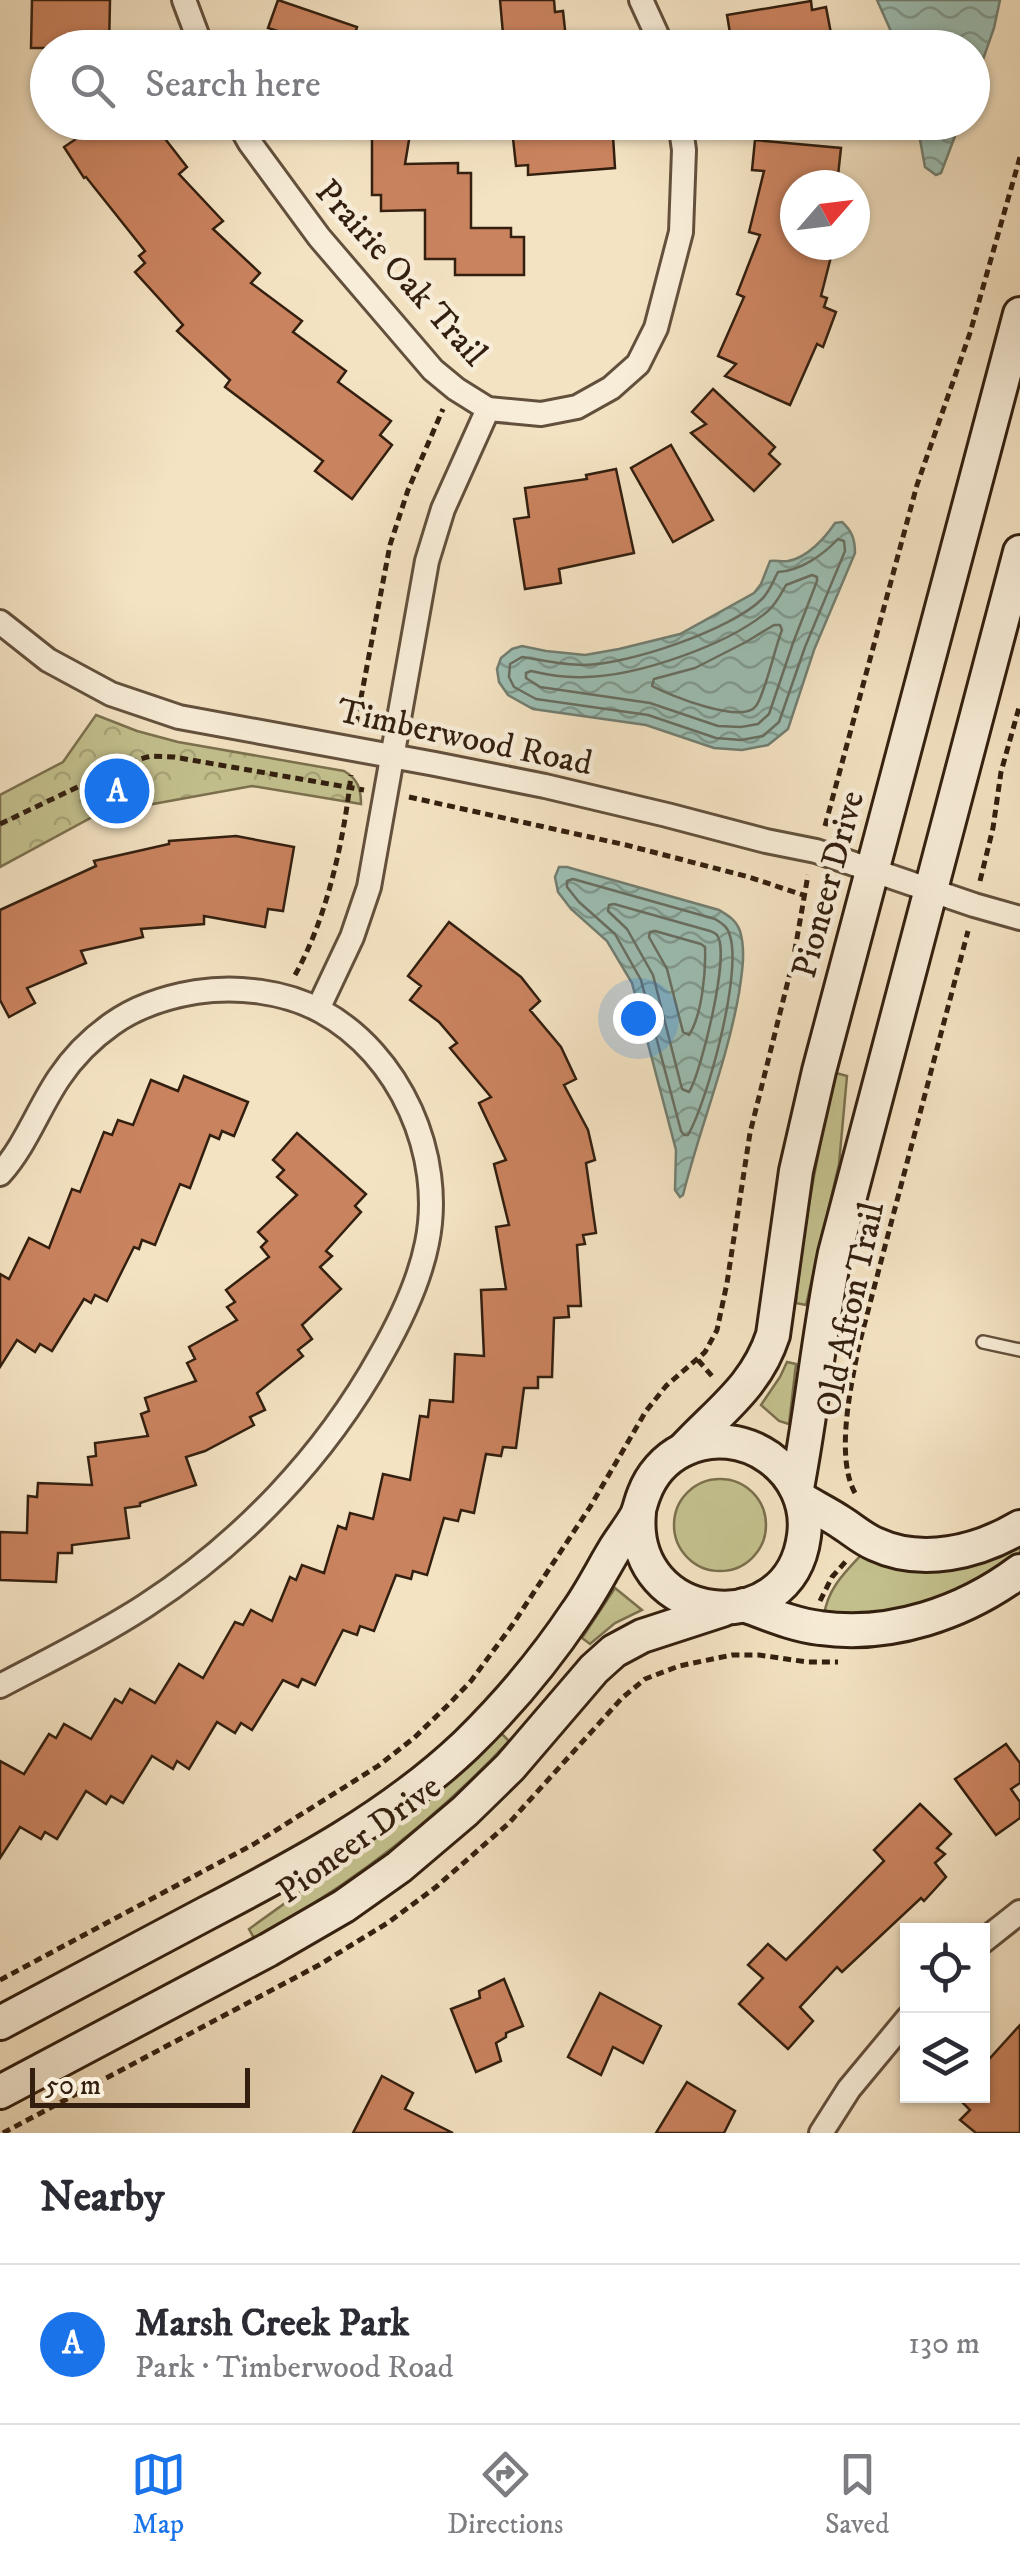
<!DOCTYPE html>
<html lang="en">
<head>
<meta charset="utf-8">
<style>
  body { margin:0; font-family:"IM FELL DW Pica",serif; background:#f2f2f3; color:#2b2b33 }
  .controls { position:absolute; right:30px; bottom:30px; display:grid; overflow:hidden; border-radius:0px; box-shadow:0 2px 8px #0004 }
  .controls button { width:90px; height:90px; display:grid; place-items:center; padding:0; border:0; border-bottom:2px solid #e1e1e2; background:#fff; color:#2b2b33; font:50px sans-serif }
  .compass { position:absolute; left:780px; top:170px; width:90px; height:90px; border-radius:50%; background:#fff; box-shadow:0 2px 8px #0004; rotate:62deg }
  .scale { position:absolute; left:30px; bottom:25px; width:220px; box-sizing:border-box; padding-left:10px; border:5px solid #331f0f; border-top:0; font-size:28px; line-height:35px; white-space:nowrap; color:#331f0f; -webkit-text-stroke:8px #f8edd8; paint-order:stroke }
  .you { position:absolute; left:638px; top:1018px; width:35px; height:35px; margin:-25px; border:8px solid #fff; border-radius:50%; background:#1a73e8; box-shadow:0 0 0 15px #1a73e833 }
  .badge { display:grid; place-items:center; width:65px; height:65px; border-radius:50%; background:#1a73e8; color:#fff; font-size:32px; font-weight:700 }
  .pin { position:absolute; translate:-50% -50%; border:5px solid #fff; box-shadow:0 2px 10px #0006 }
  .list { margin:0; padding:0; list-style:none }
  h2 { display:flex; justify-content:space-between; align-items:center; height:130px; margin:0; padding:0 40px; font-size:42px }
  h2 small { font-size:32px; font-weight:400; color:#7c7c81 }
  .list li { display:grid; grid-template-columns:65px 1fr auto; gap:30px; align-items:center; box-sizing:border-box; height:160px; padding:0 40px; border-top:2px solid #e1e1e2 }
  .list b { display:block; font-size:38px; white-space:nowrap }
  .list p { margin:0; font-size:32px; white-space:nowrap; color:#7c7c81 }
  .list em { font-size:32px; font-style:normal; color:#7c7c81 }
  .icon { flex:none; width:55px; height:55px; fill:none; stroke:currentColor; stroke-width:2; stroke-linecap:round; stroke-linejoin:round }
  .map { position:relative; flex:none; width:1020px; height:2133px; overflow:hidden }
  .search { position:absolute; background:#fff; box-shadow:0 2px 8px #0004; left:30px; right:30px; top:30px; height:110px; display:flex; align-items:center; gap:25px; box-sizing:border-box; padding:0 35px; border-radius:55px; color:#7c7c81; font-size:38px }
  .sheet { height:290px; background:#fff }
  nav { display:flex; justify-content:space-around; align-items:center; box-sizing:border-box; height:140px; border-top:2px solid #e1e1e2; background:#fff; font-size:28px; color:#7c7c81 }
  nav a { display:grid; justify-items:center; gap:5px }
  nav .on { color:#1a73e8 }
  .map>svg:first-child { display:block }
  .park { fill:url(#park-crowns); stroke:#7b704e; stroke-width:2.5 }
  .garden { fill:#c3c18e; stroke:#7b704e; stroke-width:2.5 }
  .water { fill:url(#water-waves); stroke:#727e71; stroke-width:2.5 }
  .lines { fill:none; stroke-linecap:round; stroke-linejoin:round }
  .shore { stroke:#686e61; stroke-width:2.5 }
  .building { fill:#ca835f; stroke:#331f0f; stroke-width:2.5 }
  .lane-casing { stroke:#63503c; stroke-width:16 }
  .street-casing { stroke:#63503c; stroke-width:28 }
  .secondary-casing { stroke:#331f0f; stroke-width:38 }
  .path { stroke:#331f0f; stroke-width:5; stroke-dasharray:8 5; stroke-linecap:butt }
  .lane { stroke:#f8edd8; stroke-width:11 }
  .street { stroke:#f8edd8; stroke-width:22 }
  .secondary { stroke:#f8edd8; stroke-width:32 }
  .labels { text-anchor:middle; stroke-width:9; stroke-linejoin:round; paint-order:stroke }
  .street-label { font-size:35px; fill:#331f0f; stroke:#f8edd8 }
</style>
</head>
<body>
<div class="map">
<svg width="1020" height="2133" viewBox="0 0 1020 2133">
  <defs>
    <pattern id="park-crowns" width="20" height="18" patternUnits="userSpaceOnUse" patternTransform="scale(2.5)"><rect width="20" height="18" fill="#c3c18e"/><path d="M2 6a3 3 0 1 1 6 0M12 15a3 3 0 1 1 6 0" fill="none" stroke="#a8a579"/></pattern>
    <pattern id="water-waves" width="16" height="10" patternUnits="userSpaceOnUse" patternTransform="scale(2.5)"><rect width="16" height="10" fill="#9cbeb3"/><path d="M0 5q4-4 8 0t8 0" fill="none" stroke="#809a90"/></pattern>
  </defs>
  <rect width="100%" height="100%" fill="#f4e3c3"/>
  <filter id="stains"><feTurbulence type="fractalNoise" baseFrequency=".002" numOctaves="4"/><feColorMatrix values="0 0 0 0 .2 0 0 0 0 .09 0 0 0 0 .02 0 0 0 .5 -.17"/></filter>
  <radialGradient id="worn" r=".72"><stop offset=".6" stop-color="#630" stop-opacity="0"/><stop offset="1" stop-color="#630" stop-opacity=".3"/></radialGradient>
  <path class="park" d="M96,715L137,731L178,742L344,771C358,779 361,789 361,804L252,786L98,814L0,867V795L63,762Z"/>
  <g class="garden">
    <path d="M836,1073L847,1076L839,1164L806,1305L796,1303C803,1225 818,1149 836,1073Z"/>
    <polygon points="787,1362 796,1364 789,1424 779,1421 761,1405 780,1377"/>
    <circle cx="720" cy="1525" r="46"/>
    <path d="M1020,1541V1555L964,1592L883,1615L824,1616C827,1589 845,1572 863,1553Z"/>
    <polygon points="615,1588 642,1610 615,1623 590,1644 582,1638"/>
    <path d="M502,1734L509,1741C434,1821 351,1886 254,1938L249,1929L426,1802Z"/>
  </g>
  <g class="water">
    <polygon points="877,0 1000,0 994,28 973,88 972,48 898,47"/>
    <polygon points="917,123 960,123 941,173 936,175 925,167"/>
    <path d="M842,522C852,531 855,539 855,553L814,650L788,729L768,745L742,750L714,748L646,725L533,709L508,695L499,682L497,669L501,658L512,649L522,646L546,651L585,655L619,649L680,634L754,593L761,584L770,561C776,560 782,562 788,561C807,558 825,538 835,523Z"/>
    <path d="M559,867H567L719,910C729,916 736,920 740,931C746,951 742,973 739,993C727,1062 700,1127 683,1195L680,1197L675,1190L676,1150L632,983L607,941L571,909L558,892L555,877Z"/>
  </g>
  <g class="lines">
    <g class="shore">
      <path d="M838,539L844,541L845,551L805,647L779,722L763,736L741,740L716,738L648,715L536,699L514,687L509,677L510,664L522,657C542,660 562,665 583,665C627,665 731,630 762,599C770,591 773,581 778,572C800,571 823,555 838,539Z"/>
      <path d="M812,575L817,577V581L793,643L769,714L758,724L741,727L718,726L650,703L540,687L526,678V673L531,671C548,675 568,678 585,677C638,676 728,645 768,611C776,604 781,594 786,585Z"/>
      <path d="M774,625H780L782,630C775,647 765,694 756,706C742,725 669,695 652,686L654,679L695,668L746,642Z"/>
      <path d="M573,879L715,919C723,924 728,927 730,936C742,973 708,1100 688,1135H684L681,1131L641,980L615,934L579,902L567,887V881Z"/>
      <path d="M614,904L710,931C712,932 715,933 717,935C731,952 701,1073 689,1092L682,1089L653,975L627,929L608,911L609,905Z"/>
      <path d="M655,931L701,944L705,947C706,972 702,1015 689,1035L683,1032L667,969L649,937L650,932Z"/>
    </g>
  </g>
  <g class="building">
    <polygon points="32,0 110,0 109,48 31,48"/>
    <polygon points="278,0 357,27 351,48 292,48 296,37 268,28"/>
    <polygon points="500,0 554,0 555,12 563,11 566,39 504,45"/>
    <polygon points="811,1 812,10 826,7 833,44 812,48 762,48 761,40 732,45 727,15"/>
    <polygon points="85,122 152,122 187,167 179,174 223,221 213,229 260,273 251,283 302,321 293,332 346,371 338,382 391,421 380,435 392,445 352,499 315,471 323,461 225,387 230,380 177,331 183,325 135,272 145,263 139,256 145,251 86,177 84,178 64,147 76,139 71,131"/>
    <polygon points="372,122 412,122 405,164 458,163 458,173 471,173 471,228 511,228 511,237 524,237 524,275 455,275 455,259 425,259 425,210 381,211 381,195 372,195"/>
    <polygon points="603,122 605,137 613,136 615,168 528,175 528,165 516,166 512,129 564,123"/>
    <polygon points="755,140 841,148 837,185 795,185 795,245 834,245 821,296 827,298 824,307 836,312 823,347 817,344 790,405 725,376 736,364 718,356 744,297 737,294 760,235 749,232 764,171 752,170"/>
    <polygon points="713,389 775,447 769,454 780,464 754,491 691,433 706,424 692,412"/>
    <polygon points="671,445 713,520 673,542 631,468"/>
    <polygon points="616,469 634,553 559,569 561,583 525,589 514,519 529,517 525,488 587,479 586,475"/>
    <polygon points="236,836 294,847 283,911 268,909 265,927 204,916 204,924 141,929 143,937 81,951 86,963 27,988 35,1003 9,1017 0,1000 0,910 96,866 94,861 169,844 169,841"/>
    <polygon points="449,922 521,977 540,1001 530,1010 561,1047 576,1079 564,1085 588,1130 595,1160 586,1163 596,1233 583,1235 585,1244 577,1245 581,1306 568,1306 569,1317 554,1318 552,1377 538,1377 538,1388 524,1388 516,1448 503,1447 501,1456 486,1454 474,1513 461,1510 458,1521 444,1518 427,1575 413,1571 411,1579 396,1575 374,1631 360,1626 357,1635 343,1630 315,1685 302,1679 298,1687 283,1680 252,1730 241,1723 235,1733 217,1722 189,1769 177,1761 173,1769 152,1756 123,1803 111,1796 106,1804 86,1791 57,1839 45,1832 41,1839 20,1827 0,1858 0,1761 24,1774 49,1734 56,1738 64,1724 91,1739 115,1699 122,1703 130,1689 155,1703 179,1664 203,1678 235,1622 243,1625 251,1610 272,1621 290,1577 296,1580 302,1565 324,1573 338,1526 346,1529 350,1513 373,1519 383,1474 410,1480 420,1416 428,1417 430,1400 453,1402 455,1354 484,1356 481,1290 506,1289 496,1227 509,1225 494,1164 506,1160 479,1103 491,1097 450,1048 457,1043 439,1022 410,1000 421,986 408,976"/>
    <polygon points="184,1076 248,1102 234,1136 222,1131 219,1139 210,1135 190,1188 180,1184 155,1245 142,1240 139,1249 134,1247 107,1301 95,1295 91,1303 84,1299 52,1351 40,1344 35,1352 17,1340 0,1367 0,1274 9,1279 29,1238 49,1248 72,1189 80,1192 104,1132 112,1135 118,1120 133,1125 151,1080 178,1091"/>
    <polygon points="297,1133 366,1194 355,1206 361,1212 326,1251 332,1256 320,1267 341,1289 302,1325 312,1339 298,1350 303,1356 257,1393 265,1410 250,1417 254,1425 205,1451 186,1457 196,1485 140,1503 140,1506 125,1508 129,1538 72,1545 72,1553 58,1553 56,1582 0,1580 0,1532 27,1533 28,1496 37,1497 38,1483 92,1485 88,1457 96,1456 95,1443 148,1436 141,1414 149,1411 145,1398 196,1381 187,1363 195,1359 189,1347 237,1320 227,1307 235,1302 226,1290 269,1257 261,1247 267,1241 258,1232 297,1195 277,1177 284,1170 273,1160"/>
    <polygon points="1006,1744 1020,1763 1020,1783 1011,1789 1020,1802 1020,1818 996,1835 955,1779"/>
    <polygon points="920,1804 951,1834 937,1848 945,1854 935,1863 946,1877 924,1901 921,1898 842,1972 837,1967 800,2007 813,2021 788,2049 739,2004 763,1978 748,1965 768,1944 786,1960 884,1861 874,1850"/>
    <polygon points="504,1979 523,2026 506,2033 506,2037 496,2043 501,2061 476,2072 451,2009 480,1998 479,1991"/>
    <polygon points="600,1993 661,2026 643,2063 613,2047 601,2075 568,2057"/>
    <polygon points="1020,2025 1020,2133 976,2133 960,2120 970,2110 956,2096 982,2096 982,2067"/>
    <polygon points="382,2076 413,2093 405,2109 453,2133 353,2133"/>
    <polygon points="687,2082 735,2111 724,2133 656,2133"/>
  </g>
  <g class="lines">
    <g class="lane-casing">
      <polyline id="lane" points="983,1342 1020,1350"/>
    </g>
    <g class="street-casing">
      <g id="street">
        <polyline points="184,0 202,48"/>
        <polyline points="641,0 663,48"/>
        <polyline points="238,122 250,143 319,237 433,370 456,389 488,409 541,414 577,407 611,388 638,364 656,328 681,232 684,150 680,122"/>
        <polyline points="0,622 48,660 111,694 179,717 435,764 545,786 667,815 766,841 816,851 974,905 1020,918"/>
        <polyline points="318,1009 352,937 369,887 427,561 443,509 488,409"/>
        <path d="M0,1174C26,1145 38,1109 59,1078C73,1057 92,1038 112,1024C137,1006 166,997 196,992C237,986 284,991 321,1011C400,1054 445,1155 427,1243C419,1283 401,1320 381,1355C325,1456 242,1543 145,1606C99,1636 49,1660 0,1686"/>
        <polyline points="982,1942 1020,1912"/>
        <polyline points="821,2133 849,2089 908,2018"/>
      </g>
    </g>
    <g class="secondary-casing">
      <g id="secondary">
        <path d="M683,1450C719,1411 756,1387 773,1335L796,1171L819,1071L1020,314"/>
        <path d="M797,1488C812,1410 819,1331 835,1253L1020,552"/>
        <path d="M801,1499C814,1507 829,1514 842,1523C853,1530 863,1539 875,1544C922,1566 978,1552 1020,1527"/>
        <path d="M744,1605C769,1614 794,1625 820,1628C890,1638 964,1613 1020,1571"/>
        <path d="M0,2023C69,1986 138,1950 207,1913C299,1865 390,1817 466,1745C508,1704 545,1660 577,1612C592,1591 603,1568 616,1547C623,1536 631,1526 637,1515C640,1508 641,1501 644,1494C651,1475 665,1459 683,1450C742,1421 813,1470 804,1536C790,1644 628,1625 639,1512"/>
        <polyline points="0,2092 268,1950 344,1906 399,1867 465,1811 510,1767 594,1669 614,1651 642,1636 722,1610"/>
      </g>
    </g>
    <g class="path">
      <polyline points="356,724 390,545 408,490 443,409"/>
      <polyline points="409,797 626,845 749,877 803,895"/>
      <polyline points="0,824 130,762 151,756 174,757 364,790"/>
      <polyline points="825,826 917,485 970,333 1020,157"/>
      <polyline points="980,881 993,828 1001,772 1020,704"/>
      <path d="M295,975C327,918 344,840 351,775"/>
      <polyline points="698,1360 712,1376"/>
      <path d="M855,1493C835,1457 851,1385 859,1345L968,931"/>
      <polyline points="820,1601 832,1577 847,1560"/>
      <polyline points="0,1980 254,1844 378,1766 414,1738 449,1704 471,1681 513,1624 590,1507 646,1411 666,1386 705,1352 717,1330 727,1283 750,1133 793,961 808,875"/>
      <polyline points="3,2133 319,1965 389,1922 436,1887 509,1823 622,1698 645,1679 679,1666 732,1655 759,1655 807,1662 838,1662"/>
    </g>
    <use href="#lane" class="lane"/>
    <use href="#street" class="street"/>
    <use href="#secondary" class="secondary"/>
  </g>
  <g class="labels">
    <g class="street-label">
      <text transform="translate(402 272) rotate(48)" y="12">Prairie Oak Trail</text>
      <text transform="translate(465 736) rotate(12)" y="12">Timberwood Road</text>
      <text transform="translate(827 884) rotate(-75)" y="12">Pioneer Drive</text>
      <text transform="translate(849 1309) rotate(-78)" y="12">Old Afton Trail</text>
      <text transform="translate(358 1838) rotate(-36)" y="12">Pioneer Drive</text>
    </g>
  </g>
  <rect width="100%" height="100%" filter="url(#stains)"/>
  <rect width="100%" height="100%" fill="url(#worn)"/>
</svg>
<div class="controls">
<button><svg class="icon" aria-label="locate" viewBox="0 0 24 24"><circle cx="12" cy="12" r="6"/><path d="M12 2v4M12 18v4M2 12h4M18 12h4"/></svg></button>
<button><svg class="icon" aria-label="layers" viewBox="0 0 24 24"><path d="M12 4l9 5-9 5-9-5zM3 14l9 5 9-5"/></svg></button>
</div>
<svg class="compass" viewBox="-18 -18 36 36"><path d="M0-13l5 13h-10z" fill="#e53935"/><path d="M0 13l5-13h-10z" fill="#7c7c81"/></svg>
<div class="scale">50 m</div>
<div class="you"></div>
<div class="pin badge" style="left:117px;top:791px">A</div>
<div class="search"><svg class="icon" aria-label="search" viewBox="0 0 24 24"><circle cx="10" cy="10" r="6"/><path d="M15 15l6 6"/></svg>Search here</div>
</div>
<section class="sheet">
<h2>Nearby<small></small></h2>
<ul class="list">
<li><span class="badge">A</span><div><b>Marsh Creek Park</b><p>Park · Timberwood Road</p></div><em>130 m</em></li>
</ul>
</section>
<nav>
<a class="on"><svg class="icon" aria-label="map" viewBox="0 0 24 24"><path d="M3 6l6-2 6 2 6-2v14l-6 2-6-2-6 2zM9 4v14M15 6v14"/></svg>Map</a>
<a><svg class="icon" aria-label="directions" viewBox="0 0 24 24"><path d="M12 3l9 9-9 9-9-9zM9 14v-3h6M13 9l2 2-2 2"/></svg>Directions</a>
<a><svg class="icon" aria-label="saved" viewBox="0 0 24 24"><path d="M7 4h10v16l-5-4-5 4z"/></svg>Saved</a>
</nav>
</body>
</html>
